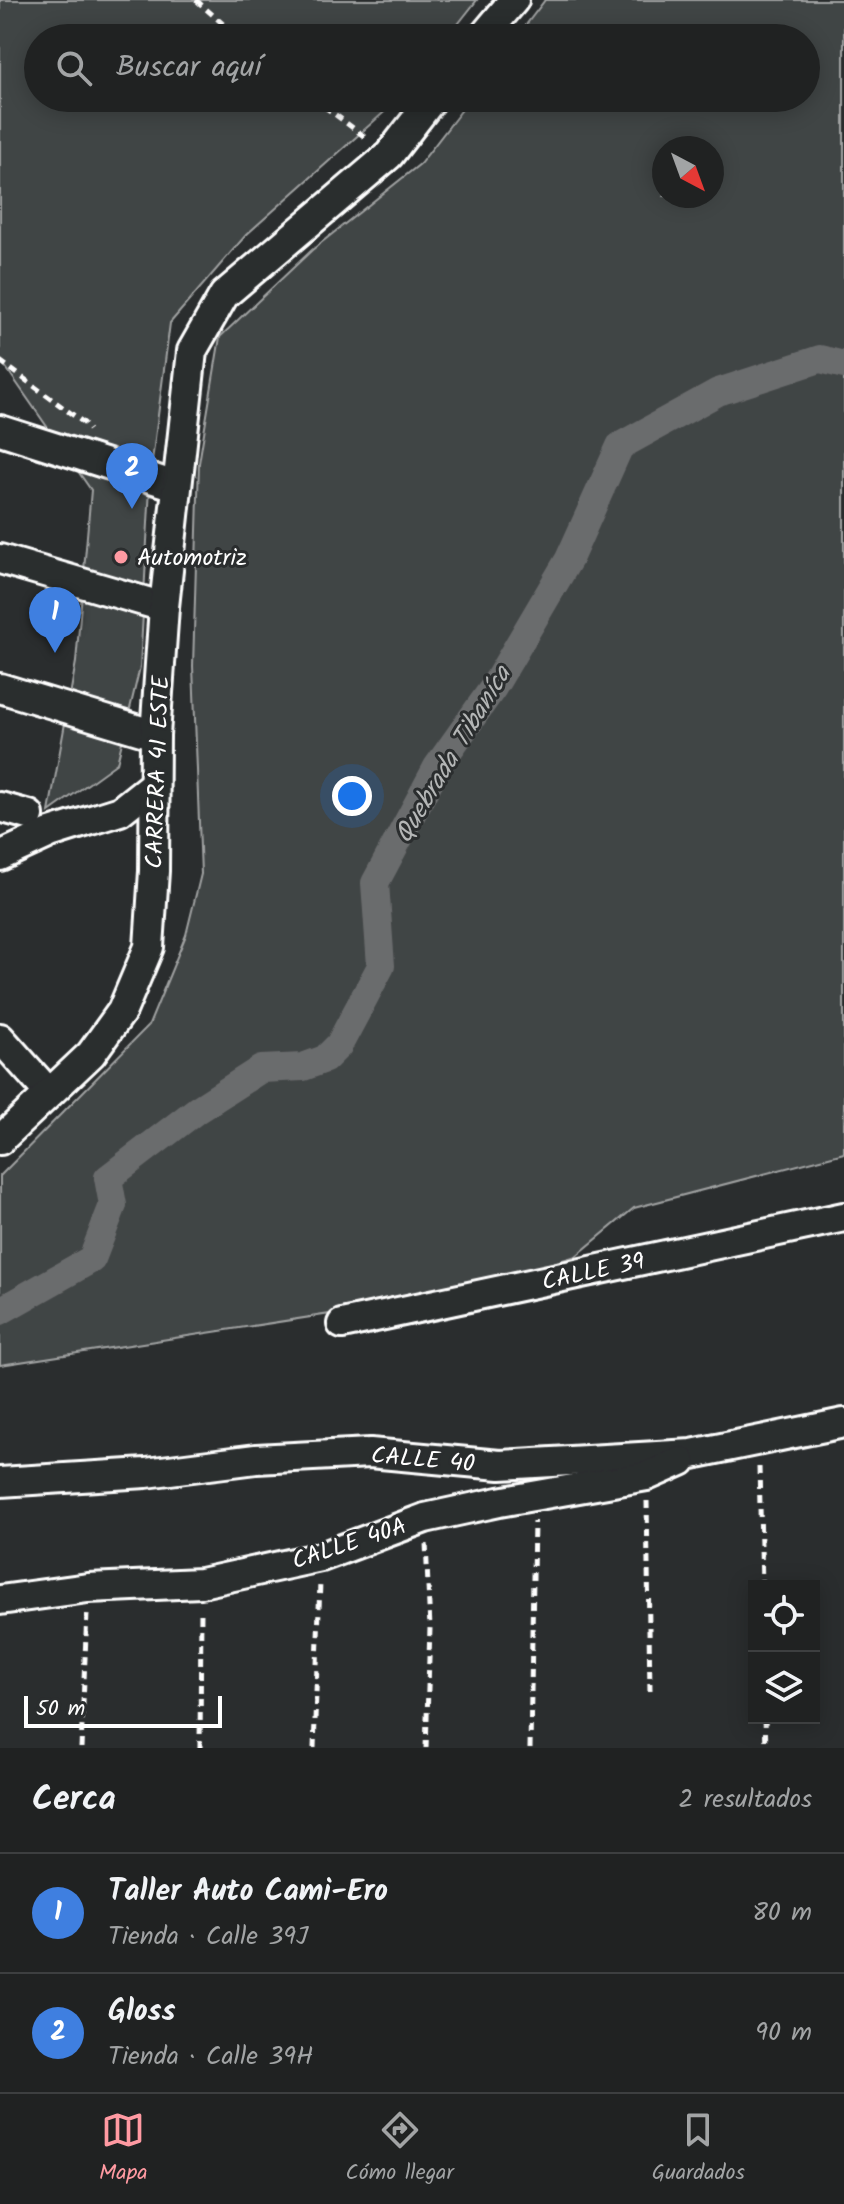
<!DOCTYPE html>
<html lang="es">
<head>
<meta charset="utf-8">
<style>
  body { margin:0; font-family:Kalam,sans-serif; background:#2d2f2f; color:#f1f3f6 }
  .controls { position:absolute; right:24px; bottom:24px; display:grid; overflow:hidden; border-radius:0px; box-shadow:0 4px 20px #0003 }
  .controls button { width:72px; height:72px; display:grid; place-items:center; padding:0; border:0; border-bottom:2px solid #3d3f40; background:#202222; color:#f1f3f6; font:40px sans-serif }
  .compass { position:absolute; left:652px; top:136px; width:72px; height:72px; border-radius:50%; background:#202222; box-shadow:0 4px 20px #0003; rotate:139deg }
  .scale { position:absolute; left:24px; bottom:20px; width:198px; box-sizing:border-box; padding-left:8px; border:4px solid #fff; border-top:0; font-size:22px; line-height:28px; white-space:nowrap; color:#fff; -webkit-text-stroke:6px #2a2d2e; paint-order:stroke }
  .you { position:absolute; left:352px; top:796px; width:28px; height:28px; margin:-20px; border:6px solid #fff; border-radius:50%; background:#1a73e8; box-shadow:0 0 0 12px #1a73e833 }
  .badge { display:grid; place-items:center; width:52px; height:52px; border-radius:50%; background:#ff9aa2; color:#fff; font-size:26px; font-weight:700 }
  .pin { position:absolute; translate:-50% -66px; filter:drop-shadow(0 2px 4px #0008) }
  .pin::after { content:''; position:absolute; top:42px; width:28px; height:24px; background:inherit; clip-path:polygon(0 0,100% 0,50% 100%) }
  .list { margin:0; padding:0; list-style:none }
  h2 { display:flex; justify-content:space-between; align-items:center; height:104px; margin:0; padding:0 32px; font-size:34px }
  h2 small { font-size:26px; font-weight:400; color:#a2a4a5 }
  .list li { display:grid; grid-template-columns:52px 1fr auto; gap:24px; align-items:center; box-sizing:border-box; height:120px; padding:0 32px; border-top:2px solid #3d3f40 }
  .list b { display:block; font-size:30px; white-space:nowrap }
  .list p { margin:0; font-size:26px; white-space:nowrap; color:#a2a4a5 }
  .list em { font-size:26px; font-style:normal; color:#a2a4a5 }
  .icon { flex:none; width:44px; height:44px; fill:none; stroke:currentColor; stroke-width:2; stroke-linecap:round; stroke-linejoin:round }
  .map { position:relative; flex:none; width:844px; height:1748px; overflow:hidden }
  .search { position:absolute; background:#202222; box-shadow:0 4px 20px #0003; left:24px; right:24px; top:24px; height:88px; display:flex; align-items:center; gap:20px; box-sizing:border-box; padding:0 28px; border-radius:44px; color:#a2a4a5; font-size:30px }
  .sheet { height:344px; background:#202222 }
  nav { display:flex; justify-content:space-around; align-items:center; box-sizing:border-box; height:112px; border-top:2px solid #3d3f40; background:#202222; font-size:22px; color:#a2a4a5 }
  nav a { display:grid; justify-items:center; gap:4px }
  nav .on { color:#ff9aa2 }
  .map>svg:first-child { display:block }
  .green { fill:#414445; stroke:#a0a2a2; stroke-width:2; fill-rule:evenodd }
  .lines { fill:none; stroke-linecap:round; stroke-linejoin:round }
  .canal { stroke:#6a6c6d; stroke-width:28 }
  .minor-casing { stroke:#fff; stroke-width:34 }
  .path { stroke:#fff; stroke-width:5; stroke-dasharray:8 6; stroke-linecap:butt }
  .minor { stroke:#2a2d2e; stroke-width:28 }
  .poi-dot { fill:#ff9aa2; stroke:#2a2d2e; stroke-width:3 }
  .labels { text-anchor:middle; stroke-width:6; stroke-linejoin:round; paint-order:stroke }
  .poi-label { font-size:24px; fill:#fff; stroke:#2a2d2e; text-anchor:start }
  .street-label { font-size:24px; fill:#fff; stroke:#2a2d2e }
  .water-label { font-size:26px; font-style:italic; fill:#b4b6b6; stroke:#2a2d2e }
</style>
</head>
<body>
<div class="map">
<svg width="844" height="1748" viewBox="0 0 844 1748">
  <rect width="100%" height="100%" fill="#2a2d2e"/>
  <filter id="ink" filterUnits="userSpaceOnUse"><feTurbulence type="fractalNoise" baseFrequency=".0125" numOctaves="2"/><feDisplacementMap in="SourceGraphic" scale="16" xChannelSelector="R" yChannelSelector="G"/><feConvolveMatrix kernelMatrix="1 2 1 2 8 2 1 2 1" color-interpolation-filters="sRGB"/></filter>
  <g filter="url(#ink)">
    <g class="green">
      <polygon points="0,0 477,0 447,38 38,38 38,98 400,98 246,235 170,323 151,469 140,667 117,763 49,812 76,662 91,490 0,359"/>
      <path d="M545,0H844V1153L634,1208L576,1256L440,1297L0,1365V1176L149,1025L186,935L201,874L193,666L199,463L220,337L312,250L420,164L471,98H806V38H516ZM664,148H712V196H664Z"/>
    </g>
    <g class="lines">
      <polyline class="canal" points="0,1311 92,1259 113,1205 108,1178 197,1110 261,1069 303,1067 325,1059 339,1045 381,966 375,883 437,767 493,688 569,559 620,446 718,392 820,359 844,365"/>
      <g class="minor-casing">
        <g id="minor">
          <polyline points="482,38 514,0"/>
          <polyline points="0,430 176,486"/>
          <polyline points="0,559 164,607"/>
          <polyline points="0,688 155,735"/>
          <polyline points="0,807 29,815"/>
          <polyline points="0,856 50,833 120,811 154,784"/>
          <polyline points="0,1038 49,1093"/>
          <polyline points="0,1140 91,1054 122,1011 149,947 154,871 155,735 164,607 192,351 224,295 389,155 433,98"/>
          <polyline points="342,1324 844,1217"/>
          <polyline points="0,1482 146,1473 256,1459 370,1453 500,1465 692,1454 844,1423"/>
          <polyline points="0,1600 88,1588 201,1583 321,1557 425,1518 499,1502 647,1476 681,1461"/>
        </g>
      </g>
      <g class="path">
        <polyline points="196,0 239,38"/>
        <polyline points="313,98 369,140"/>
        <polyline points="0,361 84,423 89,430"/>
        <polyline points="759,1467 762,1586"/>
        <polyline points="647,1501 650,1692"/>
        <polyline points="765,1718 766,1748"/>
        <polyline points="81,1748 87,1613"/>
        <polyline points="200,1748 201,1609"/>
        <polyline points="314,1748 320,1582"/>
        <polyline points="426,1748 430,1628 426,1543"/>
        <polyline points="530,1748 534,1521"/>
      </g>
      <use href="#minor" class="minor"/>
    </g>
  </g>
  <circle class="poi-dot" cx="121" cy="557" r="8"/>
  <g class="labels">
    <g class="poi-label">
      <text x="137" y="565">Automotriz</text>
    </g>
    <g class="street-label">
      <text transform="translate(157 772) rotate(-88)" y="8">CARRERA 41 ESTE</text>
      <text transform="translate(593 1271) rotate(-12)" y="8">CALLE 39</text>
      <text transform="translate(423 1459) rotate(5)" y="8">CALLE 40</text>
      <text transform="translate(349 1543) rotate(-18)" y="8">CALLE 40A</text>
    </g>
    <g class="water-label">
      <text transform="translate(452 754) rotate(-59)" y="9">Quebrada Tibaníca</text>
    </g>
  </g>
</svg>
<div class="controls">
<button><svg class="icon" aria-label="locate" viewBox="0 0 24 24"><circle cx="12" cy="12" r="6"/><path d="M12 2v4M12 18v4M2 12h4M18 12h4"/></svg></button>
<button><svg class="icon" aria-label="layers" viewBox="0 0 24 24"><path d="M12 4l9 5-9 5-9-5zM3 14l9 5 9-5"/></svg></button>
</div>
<svg class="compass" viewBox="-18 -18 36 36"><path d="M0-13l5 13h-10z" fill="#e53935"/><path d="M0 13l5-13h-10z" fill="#a2a4a5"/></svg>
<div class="scale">50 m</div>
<div class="you"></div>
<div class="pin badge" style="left:55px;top:653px;background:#3f7fe0">1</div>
<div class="pin badge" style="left:132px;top:509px;background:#3f7fe0">2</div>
<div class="search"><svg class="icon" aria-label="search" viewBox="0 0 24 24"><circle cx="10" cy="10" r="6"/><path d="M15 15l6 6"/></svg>Buscar aquí</div>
</div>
<section class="sheet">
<h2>Cerca<small>2 resultados</small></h2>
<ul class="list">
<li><span class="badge" style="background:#3f7fe0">1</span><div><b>Taller Auto Cami-Ero</b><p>Tienda · Calle 39J</p></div><em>80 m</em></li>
<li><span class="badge" style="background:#3f7fe0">2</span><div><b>Gloss</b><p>Tienda · Calle 39H</p></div><em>90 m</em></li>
</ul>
</section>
<nav>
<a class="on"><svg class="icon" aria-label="map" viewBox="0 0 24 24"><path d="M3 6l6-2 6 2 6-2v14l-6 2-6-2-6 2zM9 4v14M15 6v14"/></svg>Mapa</a>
<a><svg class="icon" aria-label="directions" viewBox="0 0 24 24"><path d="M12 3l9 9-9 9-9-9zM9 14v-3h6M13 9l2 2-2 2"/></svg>Cómo llegar</a>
<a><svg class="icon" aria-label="saved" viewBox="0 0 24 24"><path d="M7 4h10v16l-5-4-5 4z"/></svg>Guardados</a>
</nav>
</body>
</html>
